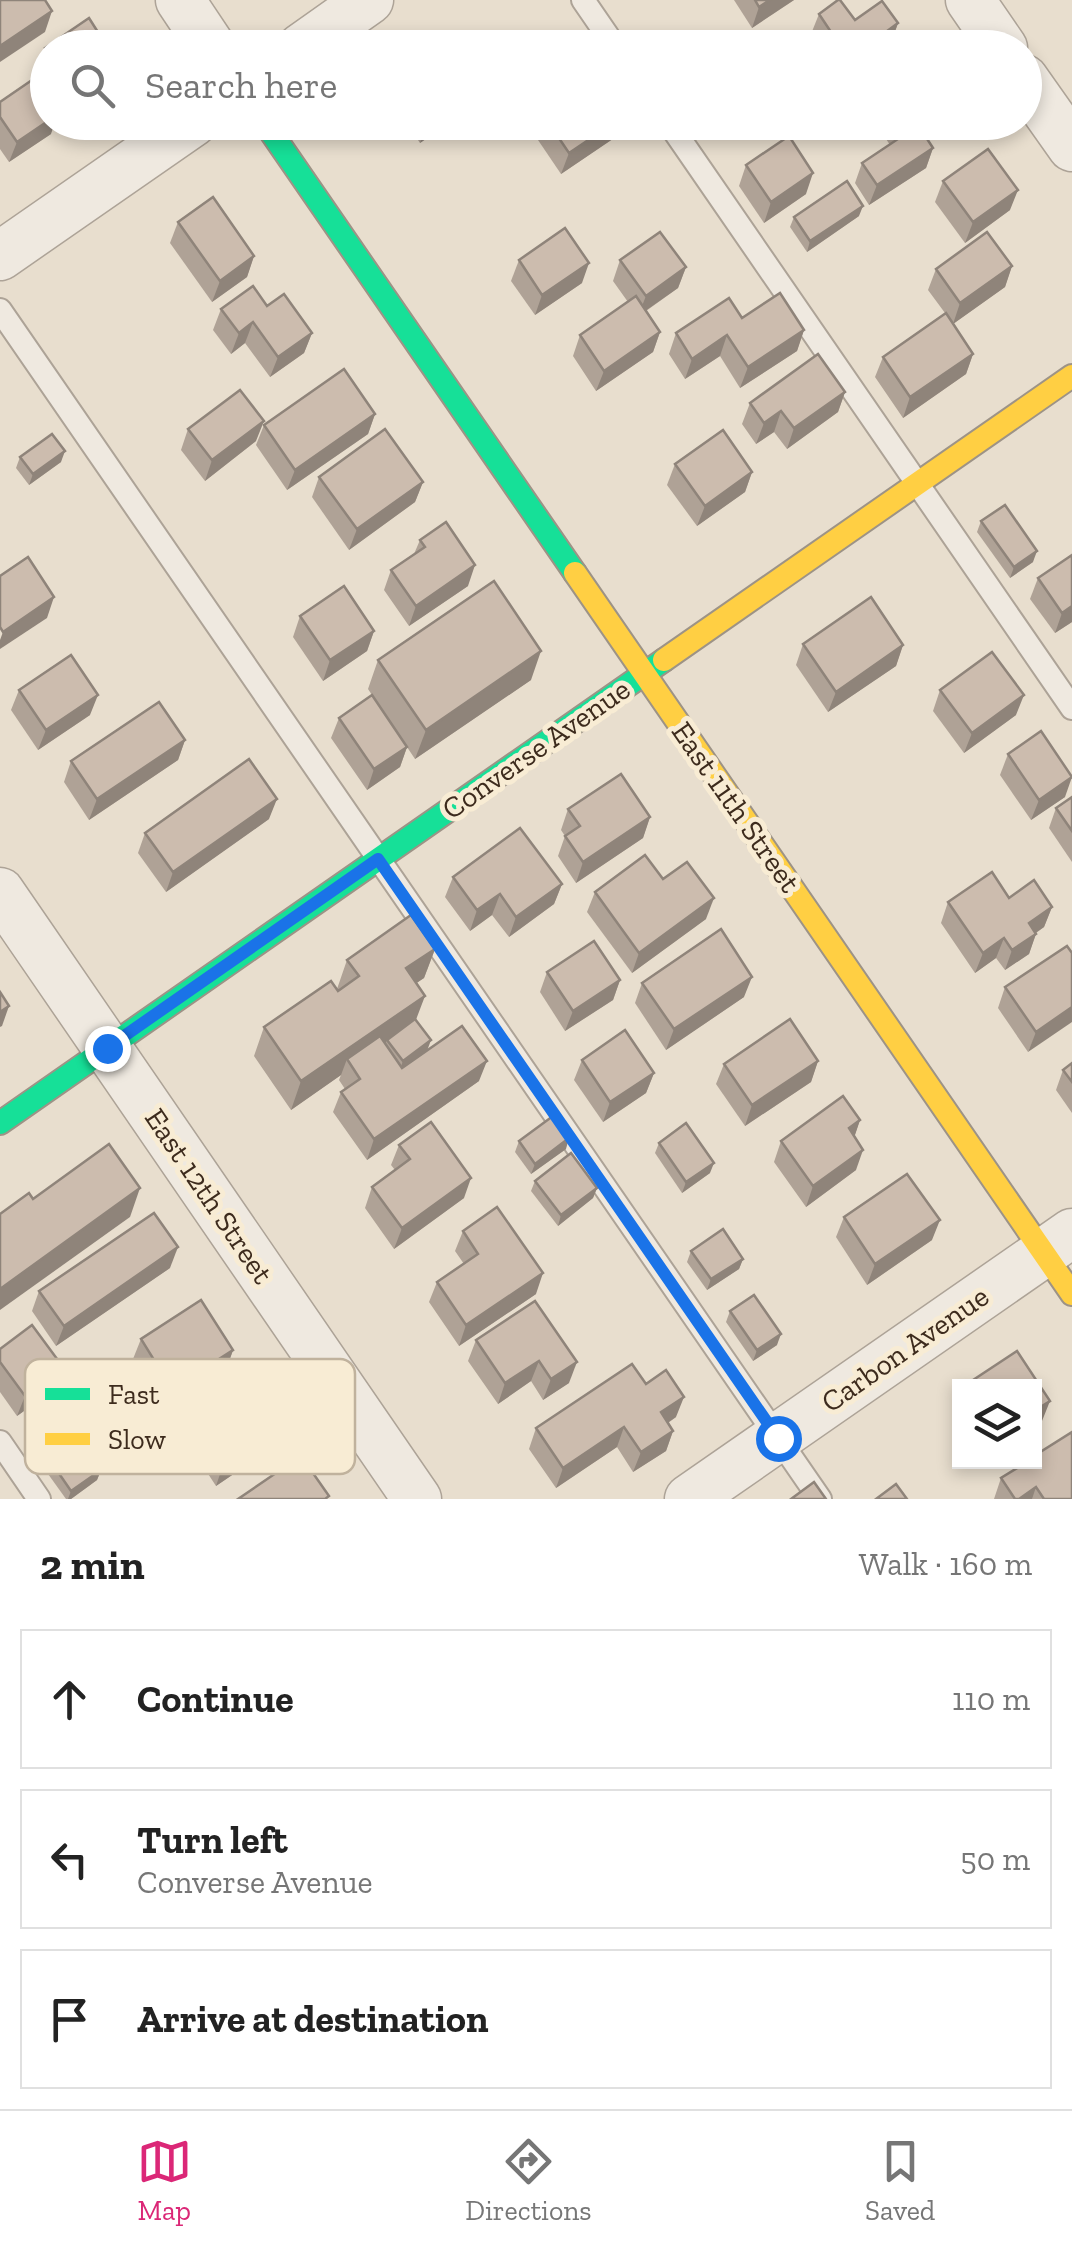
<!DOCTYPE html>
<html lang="en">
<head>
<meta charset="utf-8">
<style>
  body { margin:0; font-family:"Zilla Slab",serif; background:#f6f6f6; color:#222 }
  .controls { position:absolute; right:30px; bottom:30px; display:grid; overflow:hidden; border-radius:0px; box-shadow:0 5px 15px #0003 }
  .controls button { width:90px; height:90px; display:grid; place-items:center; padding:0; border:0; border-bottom:2px solid #e0e0e0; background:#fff; color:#222; font:50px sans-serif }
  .stop { position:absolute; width:30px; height:30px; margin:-22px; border:8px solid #1a73e8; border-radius:50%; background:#fff }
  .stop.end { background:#1a73e8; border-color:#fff; box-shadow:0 2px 10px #0008 }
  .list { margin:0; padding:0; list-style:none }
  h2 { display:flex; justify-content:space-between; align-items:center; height:130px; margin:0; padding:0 40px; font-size:42px }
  h2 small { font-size:32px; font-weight:400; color:#767676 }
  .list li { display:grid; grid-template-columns:65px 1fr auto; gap:30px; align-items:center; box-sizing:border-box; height:140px; margin:0 20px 20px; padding:0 20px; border:2px solid #e0e0e0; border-radius:0px }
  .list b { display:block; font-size:38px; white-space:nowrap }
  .list p { margin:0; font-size:32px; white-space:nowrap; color:#767676 }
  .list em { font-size:32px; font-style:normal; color:#767676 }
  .icon { flex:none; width:55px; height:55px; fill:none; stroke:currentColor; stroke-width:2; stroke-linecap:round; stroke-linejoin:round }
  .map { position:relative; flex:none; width:1072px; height:1499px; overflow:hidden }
  .search { position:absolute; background:#fff; box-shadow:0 5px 15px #0003; left:30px; right:30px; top:30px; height:110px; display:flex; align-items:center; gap:25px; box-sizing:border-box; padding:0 35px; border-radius:55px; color:#767676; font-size:38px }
  .sheet { height:610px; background:#fff }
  nav { display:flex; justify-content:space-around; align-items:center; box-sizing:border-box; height:140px; border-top:2px solid #e0e0e0; background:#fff; font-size:28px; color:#767676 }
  nav a { display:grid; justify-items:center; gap:5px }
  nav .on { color:#db2777 }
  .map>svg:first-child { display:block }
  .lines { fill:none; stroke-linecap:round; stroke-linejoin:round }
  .lane-casing { stroke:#ada397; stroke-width:26 }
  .street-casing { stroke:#ada397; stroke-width:51 }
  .fast-casing { stroke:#9d9386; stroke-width:26 }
  .slow-casing { stroke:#9d9386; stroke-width:26 }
  .lane { stroke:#efe9e0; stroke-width:22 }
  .street { stroke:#efe9e0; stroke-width:48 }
  .fast { stroke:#16e098; stroke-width:22 }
  .slow { stroke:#ffcf43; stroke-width:22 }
  .wall { fill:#afa296 }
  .shaded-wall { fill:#8f847a }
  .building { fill:#ccbcae; stroke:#8f847a; stroke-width:2.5 }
  .route { stroke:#1a73e8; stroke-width:12 }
  .labels { text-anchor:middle; stroke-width:10; stroke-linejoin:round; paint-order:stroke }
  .street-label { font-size:30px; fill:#3d2b1d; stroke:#f8ecd4 }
  .key { fill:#f8ecd4; stroke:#c0b29d; stroke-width:2.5 }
  .key-label { font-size:28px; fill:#3d2b1d }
</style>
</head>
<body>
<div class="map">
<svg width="1072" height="1499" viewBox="0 0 1072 1499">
  <rect width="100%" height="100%" fill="#e8dece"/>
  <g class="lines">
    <g class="lane-casing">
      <g id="lane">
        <polyline points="583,0 616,48"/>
        <polyline points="668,122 1072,708"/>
        <polyline points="0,310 820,1499"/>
        <polyline points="0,1442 39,1499"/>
      </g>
    </g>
    <g class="street-casing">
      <g id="street">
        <polyline points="180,0 212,48"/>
        <polyline points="970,0 1003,48"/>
        <polyline points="301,48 369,0"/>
        <polyline points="1024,79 1072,147"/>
        <polyline points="0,256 193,122"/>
        <polyline points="0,892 417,1499"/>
        <polyline points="689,1499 1072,1233"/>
      </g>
    </g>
    <g class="fast-casing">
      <g id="fast">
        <polyline points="264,122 575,573"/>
        <polyline points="0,1123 664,660"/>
      </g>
    </g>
    <g class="slow-casing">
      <g id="slow">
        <polyline points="575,573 1072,1294"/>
        <polyline points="664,660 1072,376"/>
      </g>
    </g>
    <use href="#lane" class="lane"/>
    <use href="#street" class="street"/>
    <use href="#fast" class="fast"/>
    <use href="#slow" class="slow"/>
  </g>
  <g class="wall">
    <polygon points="734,0 794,0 752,28"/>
    <polygon points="819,14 855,20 898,23 891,43 885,48 810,48 817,42 811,34"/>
    <polygon points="45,48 48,48 48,83 37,68"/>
    <polygon points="0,102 51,134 9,162 0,149"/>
    <polygon points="406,122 450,122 420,143"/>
    <polygon points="545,122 629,122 626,130 561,174 538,140"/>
    <polygon points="875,122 948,122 947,125 927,139 933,148 926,168 869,205 855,183 862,163 890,145"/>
    <polygon points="746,165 806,194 764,223 739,186"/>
    <polygon points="943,181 1010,210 965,243 935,202"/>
    <polygon points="859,216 807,252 790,227 794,217"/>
    <polygon points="178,222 254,256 247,277 212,302 170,243"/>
    <polygon points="519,260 582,283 535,315 511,281"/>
    <polygon points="620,260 686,267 678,288 646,311 660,332 653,352 596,391 573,356 580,335 628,302 613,281"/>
    <polygon points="1012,266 1005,287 953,324 973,354 966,374 903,418 875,377 883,357 945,313 928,290 936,269"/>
    <polygon points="267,306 312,333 304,353 270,377 245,343 231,354 213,330 221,309"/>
    <polygon points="742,318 804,330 797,351 740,388 720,356 685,379 669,354 676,333"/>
    <polygon points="845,392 838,412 787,449 774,432 756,444 742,424 750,403"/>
    <polygon points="375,414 368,434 287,490 256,445 264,425"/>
    <polygon points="188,429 256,441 205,481 181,450"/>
    <polygon points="20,457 61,462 29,485 16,468"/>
    <polygon points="675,464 752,472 745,492 697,526 667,485"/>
    <polygon points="319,477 423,482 415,502 349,550 312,497"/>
    <polygon points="981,521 1033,562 1010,578 977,532"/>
    <polygon points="420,540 468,586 409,626 384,590 391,570 414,554"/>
    <polygon points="1038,578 1072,622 1055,633 1030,599"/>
    <polygon points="300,616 374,631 367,651 323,681 293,637"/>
    <polygon points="803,644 903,645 896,666 828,712 796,665"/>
    <polygon points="378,660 531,680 415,759 407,747 400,767 367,790 331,738 339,718 372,695 368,689"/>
    <polygon points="19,690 90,715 38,750 11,710"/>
    <polygon points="940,690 1016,715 964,753 933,711"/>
    <polygon points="185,740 178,760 89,820 64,782 71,761"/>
    <polygon points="1008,754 1065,797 1031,820 1000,775"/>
    <polygon points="1072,797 1072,862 1049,828 1056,808"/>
    <polygon points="568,809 650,817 643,838 576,883 558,856 565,836 561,830"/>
    <polygon points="269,819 166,892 138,853 145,833"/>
    <polygon points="453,877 562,884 554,904 509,937 492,915 470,931 445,897"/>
    <polygon points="663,879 706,919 632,973 587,912 595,892"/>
    <polygon points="1009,898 1052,907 1044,927 1036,933 1029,954 1005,970 996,958 975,973 941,923 948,902"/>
    <polygon points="435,949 424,978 416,983 416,1020 427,1050 479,1081 367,1160 333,1112 341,1092 345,1089 339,1080 341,1075 291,1110 254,1056 264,1027 337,989 347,960"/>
    <polygon points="1072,953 1028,1052 998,1008 1005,987"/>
    <polygon points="547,972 620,980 613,1000 565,1031 540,992"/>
    <polygon points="642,983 744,997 666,1050 635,1003"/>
    <polygon points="582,1060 654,1073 646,1093 603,1122 574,1080"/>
    <polygon points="818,1061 811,1082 745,1126 716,1084 724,1064"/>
    <polygon points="1072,1063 1072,1113 1056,1090 1063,1070"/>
    <polygon points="860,1120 854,1137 856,1170 806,1207 774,1162 781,1141"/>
    <polygon points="519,1141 566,1149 531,1174 515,1152"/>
    <polygon points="659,1143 710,1173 682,1193 655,1153"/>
    <polygon points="399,1145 464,1198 394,1249 365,1208 372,1187 395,1170 391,1165"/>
    <polygon points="535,1181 597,1188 593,1198 558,1226 531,1191"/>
    <polygon points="844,1217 932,1240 867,1285 836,1237"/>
    <polygon points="463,1231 536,1294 459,1346 429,1302 437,1282 464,1264 455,1251"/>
    <polygon points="691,1251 743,1259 739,1269 707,1290 687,1262"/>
    <polygon points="170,1268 56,1346 32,1311 39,1291"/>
    <polygon points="535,1301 569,1383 543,1400 531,1381 498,1404 468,1361 476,1340"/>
    <polygon points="730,1311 777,1345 753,1361 726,1322"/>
    <polygon points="141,1339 233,1350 226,1370 165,1409 133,1359"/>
    <polygon points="0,1349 56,1388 17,1416 0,1392"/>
    <polygon points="646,1384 676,1417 668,1423 673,1431 666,1451 633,1472 617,1447 556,1488 529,1449 536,1428"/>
    <polygon points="960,1392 960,1418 954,1409"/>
    <polygon points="205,1409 283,1425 276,1445 216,1486 197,1457 204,1438 198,1429"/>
    <polygon points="1072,1432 1072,1499 994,1499 1001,1478"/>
    <polygon points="47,1456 101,1470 97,1480 71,1499 66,1499 43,1467"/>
  </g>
  <g class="shaded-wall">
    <polygon points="770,0 794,0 752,28 759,7"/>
    <polygon points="52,11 45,32 0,62 0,46"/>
    <polygon points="898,23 891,43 885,48 864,48"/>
    <polygon points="48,121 48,122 55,122 51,134 9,162 17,142"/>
    <polygon points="427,122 450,122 420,143"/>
    <polygon points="615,122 629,122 626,130 561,174 569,153"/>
    <polygon points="928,122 948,122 947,125 913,148 920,128"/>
    <polygon points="933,148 926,168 869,205 877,185"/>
    <polygon points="813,173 806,194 764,223 771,202"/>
    <polygon points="1018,190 1010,210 965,243 973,222"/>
    <polygon points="863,206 859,216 807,252 810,241"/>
    <polygon points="254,256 247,277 212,302 220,281"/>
    <polygon points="589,263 582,283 535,315 542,295"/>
    <polygon points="1012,266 1005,287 953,324 960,303"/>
    <polygon points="686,267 678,288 638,316 646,296"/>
    <polygon points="253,322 245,343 231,354 239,333"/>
    <polygon points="804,330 797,351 740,388 748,367"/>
    <polygon points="660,332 653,352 596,391 604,371"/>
    <polygon points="312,333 304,353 270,377 278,357"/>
    <polygon points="727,335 720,356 685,379 692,359"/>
    <polygon points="973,354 966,374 903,418 910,397"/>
    <polygon points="845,392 838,412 787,449 794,428"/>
    <polygon points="781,411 774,432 756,444 764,423"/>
    <polygon points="375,414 368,434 287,490 295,470"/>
    <polygon points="264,421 256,441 205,481 212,460"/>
    <polygon points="65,451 61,462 29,485 33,474"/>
    <polygon points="752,472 745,492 697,526 705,506"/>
    <polygon points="423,482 415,502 349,550 357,529"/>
    <polygon points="1037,551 1033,562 1010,578 1014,567"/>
    <polygon points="475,565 468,586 409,626 416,606"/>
    <polygon points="54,597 47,618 0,649 0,640 3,632"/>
    <polygon points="1072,606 1072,622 1055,633 1062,613"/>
    <polygon points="374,631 367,651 323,681 330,660"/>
    <polygon points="903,645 896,666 828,712 836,692"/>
    <polygon points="541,651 531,680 415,759 426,730"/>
    <polygon points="98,695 90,715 38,750 46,730"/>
    <polygon points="1024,695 1016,715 964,753 972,733"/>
    <polygon points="185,740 178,760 89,820 97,799"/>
    <polygon points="407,747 400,767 367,790 374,769"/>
    <polygon points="1072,777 1065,797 1031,820 1039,800"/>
    <polygon points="277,799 269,819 166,892 173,872"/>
    <polygon points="650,817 643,838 576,883 583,862"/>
    <polygon points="562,884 554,904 509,937 516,917"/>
    <polygon points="500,894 492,915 470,931 477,910"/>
    <polygon points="714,898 706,919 632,973 639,953"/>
    <polygon points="1052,907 1044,927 1021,943 1029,923"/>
    <polygon points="1036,934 1029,954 1005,970 1012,950"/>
    <polygon points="1004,938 996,958 975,973 983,953"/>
    <polygon points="435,949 424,978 396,997 406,968"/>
    <polygon points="752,977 744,997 666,1050 674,1029"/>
    <polygon points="620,980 613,1000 565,1031 573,1011"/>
    <polygon points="425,996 414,1025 387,1040 385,1045 347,1059 341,1075 291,1110 301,1081"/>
    <polygon points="9,1006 2,1026 0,1027 0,1012"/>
    <polygon points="1072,1007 1072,1022 1028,1052 1036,1032"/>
    <polygon points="431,1040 427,1051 399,1072 403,1061"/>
    <polygon points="487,1061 479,1081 367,1160 374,1139"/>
    <polygon points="818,1061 811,1082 745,1126 752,1105"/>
    <polygon points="654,1073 646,1093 603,1122 610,1102"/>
    <polygon points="860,1120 853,1141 849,1128"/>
    <polygon points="569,1138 566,1149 531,1174 535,1164"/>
    <polygon points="863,1150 856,1170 806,1207 813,1186"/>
    <polygon points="714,1163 710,1173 682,1193 686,1182"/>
    <polygon points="471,1178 464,1198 394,1249 402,1228"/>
    <polygon points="140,1188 130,1217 0,1310 0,1289"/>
    <polygon points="597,1188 593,1198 558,1226 561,1215"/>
    <polygon points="940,1220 932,1240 867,1285 875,1264"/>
    <polygon points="178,1247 170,1268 56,1346 64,1326"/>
    <polygon points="743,1259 739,1269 707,1290 711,1279"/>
    <polygon points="543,1273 536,1294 459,1346 466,1325"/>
    <polygon points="781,1334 777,1345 753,1361 757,1350"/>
    <polygon points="233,1350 226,1370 165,1409 172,1389"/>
    <polygon points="539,1361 531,1381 498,1404 505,1383"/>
    <polygon points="577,1362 569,1383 543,1400 551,1379"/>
    <polygon points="63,1367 56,1388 17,1416 25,1396"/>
    <polygon points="684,1397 676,1417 654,1432 661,1412"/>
    <polygon points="1050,1401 1042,1421 1034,1426 1034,1411"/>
    <polygon points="283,1425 276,1445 216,1486 223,1465"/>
    <polygon points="624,1427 617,1447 556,1488 563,1468"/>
    <polygon points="673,1431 666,1451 633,1472 641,1452"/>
    <polygon points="101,1470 97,1480 71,1499 68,1499 71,1491"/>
    <polygon points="1036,1487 1032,1499 1019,1499"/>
  </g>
  <g class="building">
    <polygon points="0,0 45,0 52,11 0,46"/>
    <polygon points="755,0 770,0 759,7"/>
    <polygon points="838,0 840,0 855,20 882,1 898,23 864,48 810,48 831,32 819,14"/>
    <polygon points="89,18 108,48 48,48 48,52 45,48"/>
    <polygon points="484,32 495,48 461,48"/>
    <polygon points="598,32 608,48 575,48"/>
    <polygon points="35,78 48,97 48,121 17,142 0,117 0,102"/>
    <polygon points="548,122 615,122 569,153"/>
    <polygon points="896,122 928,122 920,128 933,148 877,185 862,163 904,135"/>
    <polygon points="789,136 813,173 771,202 746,165"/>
    <polygon points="988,149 1018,190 973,222 943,181"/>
    <polygon points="847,181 863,206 810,241 794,217"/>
    <polygon points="213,197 254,256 220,281 178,222"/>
    <polygon points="565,228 589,263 542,295 519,260"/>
    <polygon points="660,232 686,267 646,296 620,260"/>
    <polygon points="987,232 1012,266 960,303 936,269"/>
    <polygon points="253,286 267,306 284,294 312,333 278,357 253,322 239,333 221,309"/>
    <polygon points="780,293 804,330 748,367 727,335 692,359 676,333 729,298 742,318"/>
    <polygon points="636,296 660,332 604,371 580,335"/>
    <polygon points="946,313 973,354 910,397 883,357"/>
    <polygon points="818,354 845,392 794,428 781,411 764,423 750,403"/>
    <polygon points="344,369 375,414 295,470 264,425"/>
    <polygon points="240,390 264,421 212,460 188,429"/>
    <polygon points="385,429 423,482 357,529 319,477"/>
    <polygon points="723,430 752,472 705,506 675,464"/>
    <polygon points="52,434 65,451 33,474 20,457"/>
    <polygon points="1005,505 1037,551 1014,567 981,521"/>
    <polygon points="446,522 475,565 416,606 391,570 425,547 420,540"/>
    <polygon points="1072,555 1072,606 1062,613 1038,578"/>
    <polygon points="28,557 54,597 3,632 0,627 0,576"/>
    <polygon points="494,581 541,651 426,730 378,660"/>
    <polygon points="344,586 374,631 330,660 300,616"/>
    <polygon points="871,597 903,645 836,692 803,644"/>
    <polygon points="992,652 1024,695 972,733 940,690"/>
    <polygon points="71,655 98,695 46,730 19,690"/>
    <polygon points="372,695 407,747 374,769 339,718"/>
    <polygon points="159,702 185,740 97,799 71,761"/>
    <polygon points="1041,731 1072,777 1039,800 1008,754"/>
    <polygon points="249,759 277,799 173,872 145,833"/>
    <polygon points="621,774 650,817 583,862 565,836 580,826 568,809"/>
    <polygon points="1072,797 1072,831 1056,808"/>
    <polygon points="520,828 562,884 516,917 500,894 477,910 453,877"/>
    <polygon points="645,855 663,879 687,862 714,898 639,953 595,892"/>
    <polygon points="992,872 1009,898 1034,880 1052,907 1029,923 1036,934 1012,950 1004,938 983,953 948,902"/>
    <polygon points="411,915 435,949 406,968 425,996 301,1081 264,1027 331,981 338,991 359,976 347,960"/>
    <polygon points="721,929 752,977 674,1029 642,983"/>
    <polygon points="594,941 620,980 573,1011 547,972"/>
    <polygon points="1067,946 1072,953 1072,1007 1036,1032 1005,987"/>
    <polygon points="0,992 9,1006 0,1012"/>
    <polygon points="415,1019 431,1040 403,1061 387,1040"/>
    <polygon points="790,1019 818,1061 752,1105 724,1064"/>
    <polygon points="462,1026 487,1061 374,1139 341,1092 360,1079 347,1059 380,1036 402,1068"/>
    <polygon points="625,1030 654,1073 610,1102 582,1060"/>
    <polygon points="1072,1063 1072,1082 1063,1070"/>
    <polygon points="843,1096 860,1120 849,1128 863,1150 813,1186 781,1141"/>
    <polygon points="553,1116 569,1138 535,1164 519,1141"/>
    <polygon points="431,1122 471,1178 402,1228 372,1187 410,1159 399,1145"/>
    <polygon points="686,1123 714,1163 686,1182 659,1143"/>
    <polygon points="109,1144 140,1188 0,1289 0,1214 29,1193 33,1199"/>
    <polygon points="571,1153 597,1188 561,1215 535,1181"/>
    <polygon points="907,1174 940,1220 875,1264 844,1217"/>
    <polygon points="497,1207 543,1273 466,1325 437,1282 478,1254 463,1231"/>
    <polygon points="154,1213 178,1247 64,1326 39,1291"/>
    <polygon points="723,1229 743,1259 711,1279 691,1251"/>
    <polygon points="754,1295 781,1334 757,1350 730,1311"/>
    <polygon points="201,1300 233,1350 172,1389 141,1339"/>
    <polygon points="535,1301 577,1362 551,1379 539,1361 505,1383 476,1340"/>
    <polygon points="32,1325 63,1367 25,1396 0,1362 0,1349"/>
    <polygon points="1017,1351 1050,1401 1034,1411 1034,1386 964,1386"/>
    <polygon points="632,1364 646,1384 666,1370 684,1397 661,1412 673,1431 641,1452 624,1427 563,1468 536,1428"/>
    <polygon points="1072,1432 1072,1499 1044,1499 1036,1487 1019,1499 1015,1499 1001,1478 1027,1462 1034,1462 1034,1456"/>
    <polygon points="76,1435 101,1470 71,1491 47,1456"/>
    <polygon points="301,1456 329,1496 325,1499 238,1499"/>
    <polygon points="814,1482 826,1499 791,1499"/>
    <polygon points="896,1484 907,1499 876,1499"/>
  </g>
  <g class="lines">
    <polyline class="route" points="107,1048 378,859 778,1438"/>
  </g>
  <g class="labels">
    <g class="street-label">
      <text transform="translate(536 749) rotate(-35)" y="10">Converse Avenue</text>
      <text transform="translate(736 807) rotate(55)" y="10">East 11th Street</text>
      <text transform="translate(209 1196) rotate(56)" y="10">East 12th Street</text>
      <text transform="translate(905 1349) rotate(-35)" y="10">Carbon Avenue</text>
    </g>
  </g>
  <rect x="25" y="1359" width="330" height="115" rx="15" class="key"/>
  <rect x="45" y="1388" width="45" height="12" fill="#16e098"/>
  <rect x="45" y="1433" width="45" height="12" fill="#ffcf43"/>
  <g class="key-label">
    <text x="108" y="1404">Fast</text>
    <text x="108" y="1449">Slow</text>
  </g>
</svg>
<div class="controls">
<button><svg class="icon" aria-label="layers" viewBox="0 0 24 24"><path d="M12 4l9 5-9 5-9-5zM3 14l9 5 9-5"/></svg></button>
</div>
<div class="stop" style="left:778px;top:1438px"></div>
<div class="stop end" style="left:107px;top:1048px"></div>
<div class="search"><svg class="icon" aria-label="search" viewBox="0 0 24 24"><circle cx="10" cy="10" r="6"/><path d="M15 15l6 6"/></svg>Search here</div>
</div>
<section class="sheet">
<h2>2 min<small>Walk · 160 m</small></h2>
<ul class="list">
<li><svg class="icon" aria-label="ahead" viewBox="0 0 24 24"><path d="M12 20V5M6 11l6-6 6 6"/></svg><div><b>Continue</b></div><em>110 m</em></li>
<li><svg class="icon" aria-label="left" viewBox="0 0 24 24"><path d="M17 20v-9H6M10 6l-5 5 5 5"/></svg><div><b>Turn left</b><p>Converse Avenue</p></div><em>50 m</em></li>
<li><svg class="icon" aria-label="arrive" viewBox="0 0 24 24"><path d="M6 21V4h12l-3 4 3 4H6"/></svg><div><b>Arrive at destination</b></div></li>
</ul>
</section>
<nav>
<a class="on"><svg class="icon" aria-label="map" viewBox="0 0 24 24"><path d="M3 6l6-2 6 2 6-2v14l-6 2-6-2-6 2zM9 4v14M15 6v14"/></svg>Map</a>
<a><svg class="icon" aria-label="directions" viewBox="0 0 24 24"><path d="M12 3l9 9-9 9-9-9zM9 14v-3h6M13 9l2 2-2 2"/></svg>Directions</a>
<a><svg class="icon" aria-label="saved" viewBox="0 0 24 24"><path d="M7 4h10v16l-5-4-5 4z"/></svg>Saved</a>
</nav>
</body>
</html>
